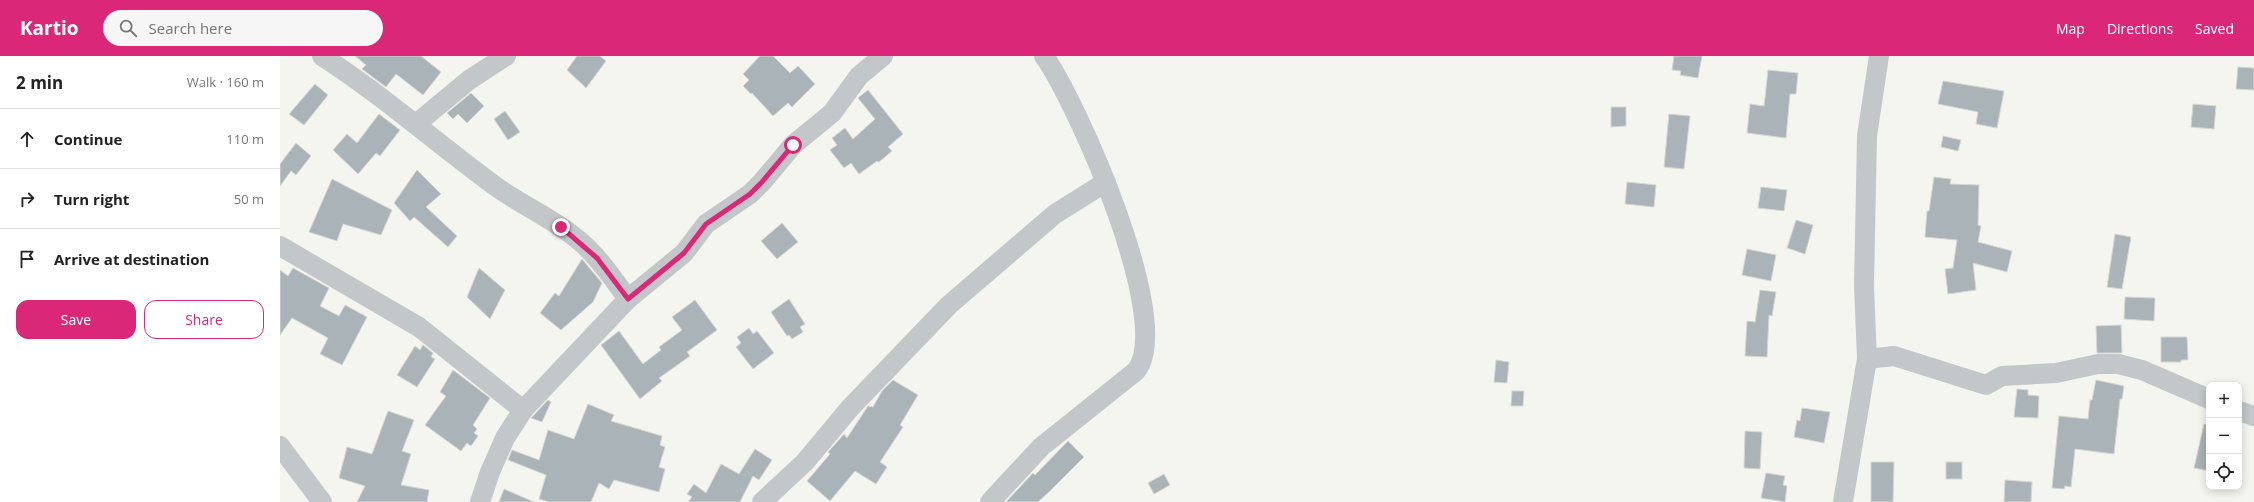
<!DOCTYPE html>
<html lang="en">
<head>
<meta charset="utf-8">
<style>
  body { margin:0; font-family:"Open Sans",sans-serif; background:#f6f6f6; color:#222 }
  .controls { position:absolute; right:12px; bottom:12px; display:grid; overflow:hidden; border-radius:8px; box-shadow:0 2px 10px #0003 }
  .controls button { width:36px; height:36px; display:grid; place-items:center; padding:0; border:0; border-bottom:1px solid #e0e0e0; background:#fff; color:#222; font:20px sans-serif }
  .stop { position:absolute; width:12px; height:12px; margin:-9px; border:3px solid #db2777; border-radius:50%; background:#fff }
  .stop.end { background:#db2777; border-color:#fff; box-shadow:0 1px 4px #0008 }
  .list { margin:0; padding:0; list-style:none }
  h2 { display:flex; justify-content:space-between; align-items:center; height:52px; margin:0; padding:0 16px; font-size:17px }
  h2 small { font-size:13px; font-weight:400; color:#767676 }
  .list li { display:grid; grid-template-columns:26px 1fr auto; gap:12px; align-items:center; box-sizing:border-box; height:60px; padding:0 16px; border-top:1px solid #e0e0e0 }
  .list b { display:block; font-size:15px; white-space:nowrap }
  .list em { font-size:13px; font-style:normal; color:#767676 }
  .actions { display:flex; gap:8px; padding:12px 16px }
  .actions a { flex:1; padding:9px 0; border:1px solid #db2777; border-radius:12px; text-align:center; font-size:14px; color:#db2777 }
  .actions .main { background:#db2777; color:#fff }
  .icon { flex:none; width:22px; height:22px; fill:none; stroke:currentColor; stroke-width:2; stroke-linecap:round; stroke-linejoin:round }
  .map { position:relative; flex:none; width:1974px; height:446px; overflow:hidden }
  header { display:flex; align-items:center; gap:24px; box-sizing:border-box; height:56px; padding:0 20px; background:#db2777; color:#fff }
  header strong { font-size:19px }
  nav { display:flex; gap:22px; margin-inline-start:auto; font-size:14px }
  .search { width:280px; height:36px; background:#f6f6f6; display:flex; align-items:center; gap:10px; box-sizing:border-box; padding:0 14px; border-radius:22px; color:#767676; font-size:15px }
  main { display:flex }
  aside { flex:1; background:#fff }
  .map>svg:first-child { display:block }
  .building { fill:#aab3b7; stroke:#d6d6d3 }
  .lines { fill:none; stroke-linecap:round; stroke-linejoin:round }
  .minor { stroke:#c4c7ca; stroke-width:20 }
  .route { stroke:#db2777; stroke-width:5 }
</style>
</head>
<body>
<header>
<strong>Kartio</strong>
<div class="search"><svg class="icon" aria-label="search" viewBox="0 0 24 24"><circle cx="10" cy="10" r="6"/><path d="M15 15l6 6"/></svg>Search here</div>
<nav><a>Map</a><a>Directions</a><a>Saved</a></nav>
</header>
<main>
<aside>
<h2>2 min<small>Walk · 160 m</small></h2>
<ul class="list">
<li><svg class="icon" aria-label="ahead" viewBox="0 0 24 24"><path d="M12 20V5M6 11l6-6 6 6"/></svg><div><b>Continue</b></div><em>110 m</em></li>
<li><svg class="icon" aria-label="right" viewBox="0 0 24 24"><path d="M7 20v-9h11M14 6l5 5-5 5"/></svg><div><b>Turn right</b></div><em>50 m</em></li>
<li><svg class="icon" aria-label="arrive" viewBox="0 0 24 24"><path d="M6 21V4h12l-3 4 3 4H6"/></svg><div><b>Arrive at destination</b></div></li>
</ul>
<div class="actions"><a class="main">Save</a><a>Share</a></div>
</aside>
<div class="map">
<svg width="1974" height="446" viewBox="0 0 1974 446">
  <rect width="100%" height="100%" fill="#f5f5f0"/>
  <g class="building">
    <polygon points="75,0 141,0 161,16 143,39 116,18 106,31 82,13 86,9"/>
    <polygon points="297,0 320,0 326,5 306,32 287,14"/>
    <polygon points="480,0 493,0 510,17 518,10 535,28 512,51 508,47 493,60 472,37 471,38 463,30 469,24 463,18"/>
    <polygon points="1394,0 1422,0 1418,22 1400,19 1401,15 1392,14"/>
    <polygon points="1958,11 1974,12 1974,34 1956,33"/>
    <polygon points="1488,14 1518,17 1516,38 1510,38 1506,82 1467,77 1470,48 1484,50"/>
    <polygon points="1663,25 1724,35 1717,72 1696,68 1698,56 1658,48"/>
    <polygon points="35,28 48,39 24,69 9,58"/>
    <polygon points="588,34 623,78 608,91 612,95 599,106 597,105 579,118 571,107 564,112 550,94 557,89 552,82 565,72 573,83 595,63 578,42"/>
    <polygon points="191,37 204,50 187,67 178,58 173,63 167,57"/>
    <polygon points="1913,48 1936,50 1934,73 1911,71"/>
    <polygon points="1331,51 1346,51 1346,70 1331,71"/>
    <polygon points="225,55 240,76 228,84 214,63"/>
    <polygon points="99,58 120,74 100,100 96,97 78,118 53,94 67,78 77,87"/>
    <polygon points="1389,58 1410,60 1404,113 1384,111"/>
    <polygon points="1663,80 1681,84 1678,95 1661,91"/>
    <polygon points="16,87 31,100 16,119 11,115 0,130 0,108"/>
    <polygon points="137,114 161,138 146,151 177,180 168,191 134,161 130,165 114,147"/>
    <polygon points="1654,121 1671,123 1670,128 1699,129 1698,169 1701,170 1698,186 1732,195 1727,216 1693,207 1696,234 1668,238 1665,213 1673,212 1677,184 1645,181 1647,155 1649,155"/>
    <polygon points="52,123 112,154 101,179 63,168 57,185 29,176"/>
    <polygon points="1347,126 1376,129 1374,151 1345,148"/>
    <polygon points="1481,131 1507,134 1504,155 1478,152"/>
    <polygon points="1516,164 1533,169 1525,198 1507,192"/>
    <polygon points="502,167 518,186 497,203 481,185"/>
    <polygon points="1835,178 1851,181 1842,233 1827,231"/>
    <polygon points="1467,193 1496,199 1491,225 1462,219"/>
    <polygon points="302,203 322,227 313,246 281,274 260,257 275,237 279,240"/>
    <polygon points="13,212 49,232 40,250 59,260 65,249 87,261 62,309 40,298 48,282 12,262 0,279 0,214 8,220"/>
    <polygon points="199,212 225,234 210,263 187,241"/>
    <polygon points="1480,234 1496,236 1492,260 1489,259 1487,301 1465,300 1467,265 1475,266"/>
    <polygon points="1845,241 1875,242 1874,265 1844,263"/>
    <polygon points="509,243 525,268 520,271 523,276 512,283 509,279 507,280 491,256"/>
    <polygon points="415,244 437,274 407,296 410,300 379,322 382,325 360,343 321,289 339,275 363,308 381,294 379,291 402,274 392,261"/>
    <polygon points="1841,269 1842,297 1817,297 1816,270"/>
    <polygon points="469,272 473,278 477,275 494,297 473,313 456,291 461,287 457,281"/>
    <polygon points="1881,281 1907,281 1908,304 1901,304 1901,306 1881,306"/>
    <polygon points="143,289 153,297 151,301 155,303 137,331 117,319 135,290 140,294"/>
    <polygon points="1216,304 1229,306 1227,327 1214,326"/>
    <polygon points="173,314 210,342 193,369 197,373 194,377 198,380 191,390 187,387 181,395 145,369 166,340 160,336"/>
    <polygon points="613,324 638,339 620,369 623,371 600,406 607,411 596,428 575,415 550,445 527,425 550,398 548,396 558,385 564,378 567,382 588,350 593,351 602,335"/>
    <polygon points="1816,324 1844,330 1842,343 1840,343 1834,398 1795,393 1791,431 1785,430 1784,433 1772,432 1779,360 1808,363 1810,344 1812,344"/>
    <polygon points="1737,333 1748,334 1748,339 1759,340 1758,362 1734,361"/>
    <polygon points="1232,335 1244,335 1243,350 1231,350"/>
    <polygon points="268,344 271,346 262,366 251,362"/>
    <polygon points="308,348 334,359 331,365 382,380 380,389 385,391 379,411 385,413 379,436 334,424 329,433 319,427 311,446 269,446 259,443 266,419 228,404 232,394 259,404 268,374 294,383"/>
    <polygon points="1522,352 1550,356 1544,387 1514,381 1517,364 1520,365"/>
    <polygon points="108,355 134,364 122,395 131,398 121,429 149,434 147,446 77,446 85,430 59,422 67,391 92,398"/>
    <polygon points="1924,368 1929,368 1929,415 1914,412"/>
    <polygon points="1465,375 1482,376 1480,413 1464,412"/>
    <polygon points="788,385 804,401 770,435 758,446 726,446 753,417 755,419"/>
    <polygon points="475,393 492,404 479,424 473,420 460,446 408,446 412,441 407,438 414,428 426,437 441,408 459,418"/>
    <polygon points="1591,406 1614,406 1613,446 1591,446"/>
    <rect x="1666" y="406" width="16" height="17"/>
    <polygon points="1486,417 1505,420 1503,429 1507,430 1505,446 1481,442"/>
    <polygon points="884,418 890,429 874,438 868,427"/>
    <polygon points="1725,424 1752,426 1751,446 1724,446"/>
    <polygon points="224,433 254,446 219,446"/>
  </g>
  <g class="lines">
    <g class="minor">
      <path d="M42,0C101,38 154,85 211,127C240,149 275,163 302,187C320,203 334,224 348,243"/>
      <polyline points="136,68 189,24 226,0"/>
      <polyline points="0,190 139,271 243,354"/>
      <polyline points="1587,303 1614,300 1706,329 1722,320 1776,317 1818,308 1838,308 1862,314 1929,343"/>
      <polyline points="1959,355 1974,360"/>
      <polyline points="0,390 42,446"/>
      <polyline points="200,446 210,416 225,382 243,354 348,243 404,197 426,168 470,138 482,126 513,89 552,57 579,20 603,0"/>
      <polyline points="482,446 525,406 570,352 669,249 775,158 826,126"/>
      <path d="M710,446L761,391L856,315C895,267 798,48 764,0"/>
      <polyline points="1563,446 1587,303 1584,230 1587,80 1599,0"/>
    </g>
  </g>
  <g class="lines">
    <polyline class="route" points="281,171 317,202 348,243 404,197 426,168 470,138 482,126 513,89"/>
  </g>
</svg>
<div class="controls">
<button>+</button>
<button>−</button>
<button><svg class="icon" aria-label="locate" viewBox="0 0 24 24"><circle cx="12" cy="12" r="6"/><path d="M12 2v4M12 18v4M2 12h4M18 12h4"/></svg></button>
</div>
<div class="stop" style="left:513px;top:89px"></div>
<div class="stop end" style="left:281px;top:171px"></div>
</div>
</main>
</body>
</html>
